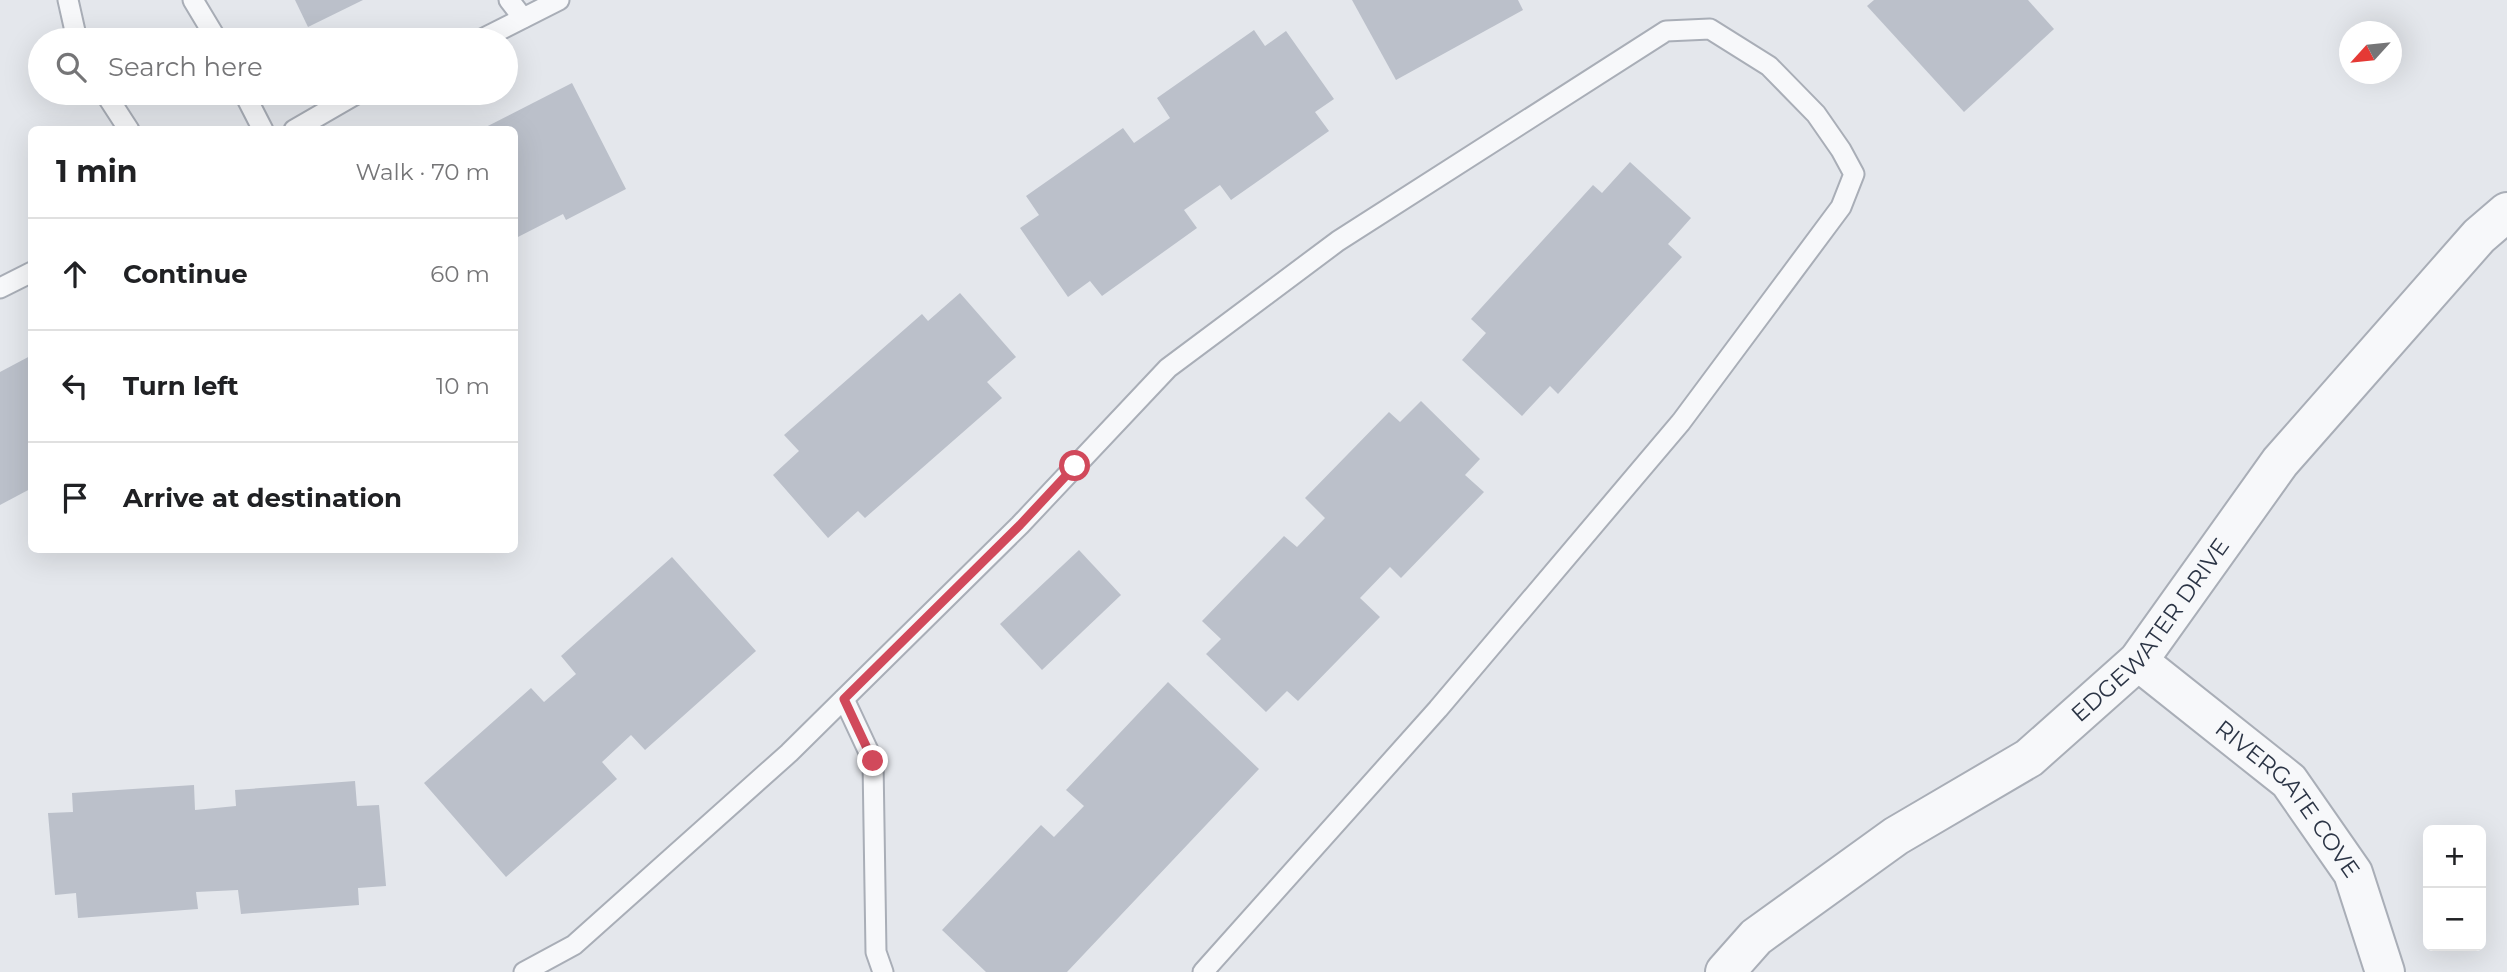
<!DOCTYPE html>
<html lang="en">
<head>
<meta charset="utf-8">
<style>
  body { margin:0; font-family:Montserrat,sans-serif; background:#f2f2f2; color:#202124 }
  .controls { position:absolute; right:21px; bottom:21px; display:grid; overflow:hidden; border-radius:10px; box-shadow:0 7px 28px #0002 }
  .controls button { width:63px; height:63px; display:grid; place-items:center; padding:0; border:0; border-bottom:2px solid #e0e0e0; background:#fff; color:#202124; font:35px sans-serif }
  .compass { position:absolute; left:2339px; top:21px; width:63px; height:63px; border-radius:50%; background:#fff; box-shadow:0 7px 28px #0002; rotate:243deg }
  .stop { position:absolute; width:21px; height:21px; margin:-16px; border:5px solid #d1495b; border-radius:50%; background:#fff }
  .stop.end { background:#d1495b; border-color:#fff; box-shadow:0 2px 7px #0008 }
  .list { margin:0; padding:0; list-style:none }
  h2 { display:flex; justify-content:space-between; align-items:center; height:91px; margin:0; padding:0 28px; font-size:30px }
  h2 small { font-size:23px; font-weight:400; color:#757577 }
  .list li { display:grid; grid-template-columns:46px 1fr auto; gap:21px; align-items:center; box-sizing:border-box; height:112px; padding:0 28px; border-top:2px solid #e0e0e0 }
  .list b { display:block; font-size:26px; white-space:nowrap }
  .list em { font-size:23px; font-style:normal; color:#757577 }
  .icon { flex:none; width:38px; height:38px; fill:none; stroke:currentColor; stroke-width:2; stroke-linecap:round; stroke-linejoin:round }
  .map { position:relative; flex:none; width:2507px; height:972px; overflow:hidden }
  .search { position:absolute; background:#fff; box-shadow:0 7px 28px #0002; left:28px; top:28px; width:490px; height:77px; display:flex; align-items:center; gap:18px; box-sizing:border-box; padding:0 24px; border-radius:38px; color:#757577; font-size:26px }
  .panel { position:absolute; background:#fff; box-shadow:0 7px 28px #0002; left:28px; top:126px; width:490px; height:427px; border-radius:10px }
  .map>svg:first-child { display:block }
  .building { fill:#bbc0ca }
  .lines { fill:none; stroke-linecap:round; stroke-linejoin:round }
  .lane-casing { stroke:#a9aeb7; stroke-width:23 }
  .street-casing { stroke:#a9aeb7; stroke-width:42 }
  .lane { stroke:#f7f8fa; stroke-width:19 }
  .street { stroke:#f7f8fa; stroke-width:38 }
  .route { stroke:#d1495b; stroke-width:9 }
  .labels { text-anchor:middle; stroke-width:5; stroke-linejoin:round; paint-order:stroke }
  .street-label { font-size:23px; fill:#2b3445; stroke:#f4f6f9 }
</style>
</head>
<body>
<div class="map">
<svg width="2507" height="972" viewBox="0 0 2507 972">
  <rect width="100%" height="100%" fill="#e4e7ec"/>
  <g class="building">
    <polygon points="295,0 363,0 308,27"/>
    <polygon points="1352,0 1518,0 1523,10 1396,80"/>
    <polygon points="1874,0 2028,0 2054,29 1964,112 1867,6"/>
    <polygon points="1254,30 1265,46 1286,31 1334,99 1315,112 1329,131 1231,200 1220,185 1184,210 1197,228 1102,296 1090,281 1068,297 1020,228 1039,215 1026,196 1123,128 1134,143 1170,118 1157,98"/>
    <polygon points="572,83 626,189 566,220 563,214 514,239 514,130 480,130"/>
    <polygon points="1630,162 1691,218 1668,244 1682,257 1558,394 1550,386 1522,416 1462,360 1486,333 1471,319 1593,185 1602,193"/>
    <polygon points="960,293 1016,357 987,382 1002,398 865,518 858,511 828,538 773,475 799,451 784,435 922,314 928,321"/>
    <polygon points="32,355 32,488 0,505 0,372"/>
    <polygon points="1421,401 1480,459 1465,475 1484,492 1401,578 1390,567 1360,598 1380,617 1298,701 1287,691 1266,712 1206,654 1221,639 1202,621 1284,536 1297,547 1325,518 1305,498 1389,412 1400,422"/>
    <polygon points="1079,550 1121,595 1042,670 1000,624"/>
    <polygon points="672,557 756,651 645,750 631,735 602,762 617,779 506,877 424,783 531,688 544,702 576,674 561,656"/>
    <polygon points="1168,682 1259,769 1067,972 986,972 942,930 1041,825 1054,837 1084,806 1066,790"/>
    <polygon points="355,781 357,806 379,805 386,886 358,888 359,905 241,914 238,890 196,892 198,909 78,918 76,893 55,895 48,813 73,812 72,793 194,785 195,810 236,806 235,790"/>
  </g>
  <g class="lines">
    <g class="lane-casing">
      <g id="lane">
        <polyline points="68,0 77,40"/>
        <polyline points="193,0 217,40"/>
        <polyline points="509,0 523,18"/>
        <polyline points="480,40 559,0"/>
        <polyline points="105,93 129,130"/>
        <polyline points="244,93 263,130"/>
        <polyline points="294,130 358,93"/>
        <polyline points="0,288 32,272"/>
        <polyline points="844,699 873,761 876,952 883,972"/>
        <polyline points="524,972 574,945 789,753 1020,525 1168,368 1338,241 1666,31 1710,29 1769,66 1816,114 1841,150 1854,174 1841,207 1681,422 1438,709 1203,972"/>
      </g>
    </g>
    <g class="street-casing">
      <g id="street">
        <path id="s1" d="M2138,661L2289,781L2353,873L2385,972"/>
        <path id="s2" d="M1725,972L1756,937L1896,836L2029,758L2138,661L2280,462L2479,236L2507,212"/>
      </g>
    </g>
    <use href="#lane" class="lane"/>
    <use href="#street" class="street"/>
  </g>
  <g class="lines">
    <polyline class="route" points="873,761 844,699 1020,525 1075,466"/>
  </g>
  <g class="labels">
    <g class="street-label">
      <text dy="8" stroke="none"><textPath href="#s2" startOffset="551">EDGEWATER DRIVE</textPath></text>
      <text dy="8" stroke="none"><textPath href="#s1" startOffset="205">RIVERGATE COVE</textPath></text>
    </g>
  </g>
</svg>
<div class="controls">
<button>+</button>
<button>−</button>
</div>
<svg class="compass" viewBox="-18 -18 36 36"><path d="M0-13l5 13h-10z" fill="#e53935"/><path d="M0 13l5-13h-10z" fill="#757577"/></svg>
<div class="stop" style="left:1075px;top:466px"></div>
<div class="stop end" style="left:873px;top:761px"></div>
<div class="search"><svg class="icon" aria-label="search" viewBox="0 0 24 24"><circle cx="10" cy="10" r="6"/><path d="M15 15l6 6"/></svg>Search here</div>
<section class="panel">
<h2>1 min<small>Walk · 70 m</small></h2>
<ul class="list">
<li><svg class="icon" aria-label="ahead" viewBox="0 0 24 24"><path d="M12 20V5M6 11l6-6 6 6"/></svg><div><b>Continue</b></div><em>60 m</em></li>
<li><svg class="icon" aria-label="left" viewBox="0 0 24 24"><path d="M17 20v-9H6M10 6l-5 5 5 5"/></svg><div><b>Turn left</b></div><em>10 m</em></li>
<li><svg class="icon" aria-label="arrive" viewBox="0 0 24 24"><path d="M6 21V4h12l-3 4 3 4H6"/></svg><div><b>Arrive at destination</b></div></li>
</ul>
</section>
</div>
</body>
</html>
